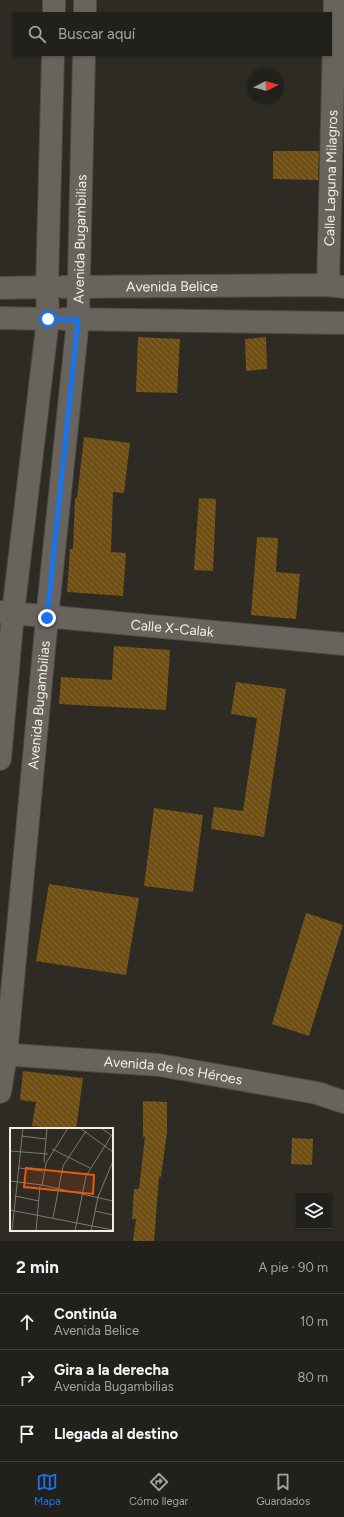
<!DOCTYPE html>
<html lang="es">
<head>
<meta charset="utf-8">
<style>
  body { margin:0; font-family:Figtree,sans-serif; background:#2a2824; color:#f1f3f6 }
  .controls { position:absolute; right:12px; bottom:12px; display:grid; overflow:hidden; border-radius:0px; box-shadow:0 1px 3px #0004 }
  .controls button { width:36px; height:36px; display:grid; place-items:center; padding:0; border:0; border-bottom:1px solid #3f3e3a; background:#22201b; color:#f1f3f6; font:20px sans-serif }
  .compass { position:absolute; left:248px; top:68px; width:36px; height:36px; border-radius:50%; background:#22201b; box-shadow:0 1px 3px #0004; rotate:84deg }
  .stop { position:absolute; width:12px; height:12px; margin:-9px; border:3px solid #1a73e8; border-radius:50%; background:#fff }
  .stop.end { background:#1a73e8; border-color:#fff; box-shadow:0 1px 4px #0008 }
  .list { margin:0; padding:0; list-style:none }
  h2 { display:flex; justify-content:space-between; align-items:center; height:52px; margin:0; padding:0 16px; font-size:17px }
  h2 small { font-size:13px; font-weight:400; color:#a2a3a3 }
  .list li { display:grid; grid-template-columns:26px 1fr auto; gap:12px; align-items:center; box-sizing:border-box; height:56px; padding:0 16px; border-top:1px solid #3f3e3a }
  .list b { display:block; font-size:15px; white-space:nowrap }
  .list p { margin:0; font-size:13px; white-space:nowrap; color:#a2a3a3 }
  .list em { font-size:13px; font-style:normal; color:#a2a3a3 }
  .icon { flex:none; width:22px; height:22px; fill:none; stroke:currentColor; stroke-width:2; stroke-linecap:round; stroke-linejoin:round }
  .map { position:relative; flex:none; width:344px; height:1241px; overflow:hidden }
  .search { position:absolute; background:#22201b; box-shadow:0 1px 3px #0004; left:12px; right:12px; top:12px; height:44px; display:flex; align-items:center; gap:10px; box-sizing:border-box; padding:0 14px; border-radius:0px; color:#a2a3a3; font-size:15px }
  .sheet { height:220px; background:#22201b }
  nav { display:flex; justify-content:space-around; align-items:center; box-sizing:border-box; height:56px; border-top:1px solid #3f3e3a; background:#22201b; font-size:11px; color:#a2a3a3 }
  nav a { display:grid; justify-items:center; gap:2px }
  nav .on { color:#1a73e8 }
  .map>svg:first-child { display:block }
  .building { fill:url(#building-back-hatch) }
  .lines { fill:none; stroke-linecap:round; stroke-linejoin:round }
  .minor-casing { stroke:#4b4742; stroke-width:24 }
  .tertiary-casing { stroke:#4b4742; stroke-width:24 }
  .secondary-casing { stroke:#4b4742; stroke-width:24 }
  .minor { stroke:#68645d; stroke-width:22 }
  .tertiary { stroke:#68645d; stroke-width:22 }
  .secondary { stroke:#68645d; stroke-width:22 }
  .route { stroke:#1a73e8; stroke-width:5 }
  .labels { text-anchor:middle; stroke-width:4; stroke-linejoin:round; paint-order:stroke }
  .street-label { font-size:14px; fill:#f1eeea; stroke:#2e2a24 }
  .inset-road { fill:none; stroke:#7c7873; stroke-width:1 }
  .view { fill:#e8590c; fill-opacity:0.15; stroke:#e8590c; stroke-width:2 }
  .inset-edge { fill:none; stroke:#f1eeea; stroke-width:2 }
</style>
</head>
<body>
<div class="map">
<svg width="344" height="1241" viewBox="0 0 344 1241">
  <defs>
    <pattern id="building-back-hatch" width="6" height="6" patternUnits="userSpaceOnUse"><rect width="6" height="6" fill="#704f14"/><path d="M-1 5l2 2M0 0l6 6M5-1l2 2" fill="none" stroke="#856936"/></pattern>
  </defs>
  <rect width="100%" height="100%" fill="#2e2a24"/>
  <g class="building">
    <polygon points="273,151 319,151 318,180 273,179"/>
    <polygon points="138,337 180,339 177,393 136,392"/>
    <polygon points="266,337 267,369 246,371 245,339"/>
    <polygon points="84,437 130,443 124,493 113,492 111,552 126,553 123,596 67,592 70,549 73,549 75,498 77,498"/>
    <polygon points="199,498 216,499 213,571 194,570"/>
    <polygon points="257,537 278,538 276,572 300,574 296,619 251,615"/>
    <polygon points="114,646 170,650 166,710 59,704 61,677 112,680"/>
    <polygon points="236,682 286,689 264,837 211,829 214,807 243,811 257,718 231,714"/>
    <polygon points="154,808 203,815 193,892 144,886"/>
    <polygon points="49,884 139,898 126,975 36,961"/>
    <polygon points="306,913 343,925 309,1036 272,1024"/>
    <polygon points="23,1071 83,1078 76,1129 59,1129 32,1126 36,1102 20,1100"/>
    <polygon points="143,1101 167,1102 167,1132 161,1177 159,1177 154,1241 133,1241 136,1219 132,1219 134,1189 139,1189 145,1137 143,1137"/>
    <polygon points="292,1138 313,1139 312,1165 291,1164"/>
  </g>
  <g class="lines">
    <g class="minor-casing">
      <g id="minor">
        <path id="s1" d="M328,285L335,0"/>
        <polyline points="0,288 47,287"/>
        <polyline points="0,318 48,319"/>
        <path id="s2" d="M0,612L344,644"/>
      </g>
    </g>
    <g class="tertiary-casing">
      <g id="tertiary">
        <path id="s3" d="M0,1054L159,1065L317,1093L344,1102"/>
      </g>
    </g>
    <g class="secondary-casing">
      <g id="secondary">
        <polyline points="54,13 54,0"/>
        <polyline points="85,13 85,0"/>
        <path id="s4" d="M63,287L328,285L344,287"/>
        <polyline points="63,319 344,323"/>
        <polyline points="0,759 13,613 48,319 47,287 53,55"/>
        <path id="s5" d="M0,1092L6,1055L47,618L78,320L84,55"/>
      </g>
    </g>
    <use href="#minor" class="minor"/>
    <use href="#tertiary" class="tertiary"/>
    <use href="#secondary" class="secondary"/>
  </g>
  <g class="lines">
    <polyline class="route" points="47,618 78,320 48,319"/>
  </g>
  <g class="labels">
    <g class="street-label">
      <text dy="5" stroke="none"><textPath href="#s1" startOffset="107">Calle Laguna Milagros</textPath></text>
      <text dy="5" stroke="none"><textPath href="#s5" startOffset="857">Avenida Bugambilias</textPath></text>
      <text dy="5" stroke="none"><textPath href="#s4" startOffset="109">Avenida Belice</textPath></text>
      <text dy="5" stroke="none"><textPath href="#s2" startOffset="173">Calle X-Calak</textPath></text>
      <text dy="5" stroke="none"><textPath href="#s5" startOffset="389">Avenida Bugambilias</textPath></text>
      <text dy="5" stroke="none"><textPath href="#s3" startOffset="174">Avenida de los Héroes</textPath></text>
    </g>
  </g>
  <g transform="translate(10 1128)">
    <rect width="103" height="103" fill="#2e2a24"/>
    <path class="inset-road" d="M70,0L103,24M91,0L101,7M12,8L36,11M42,21L80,40M0,23L38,26M34,34L37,0M9,40L32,43M0,53L32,57L103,73M32,58L36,35L58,0M5,68L29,73M0,82L103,102M85,83L103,87M43,90L53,38L76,3M2,103L13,0M26,103L30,58M65,103L76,48L103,5M81,103L88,69L103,33"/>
    <path class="view" d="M16,40L84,47L83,66L14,59Z"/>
    <rect width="103" height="103" class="inset-edge"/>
  </g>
</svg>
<div class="controls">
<button><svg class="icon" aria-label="layers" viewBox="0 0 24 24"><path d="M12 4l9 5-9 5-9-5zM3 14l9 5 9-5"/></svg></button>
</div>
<svg class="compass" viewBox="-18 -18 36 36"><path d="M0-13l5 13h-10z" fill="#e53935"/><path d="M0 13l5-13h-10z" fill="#a2a3a3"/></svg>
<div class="stop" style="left:48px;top:319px"></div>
<div class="stop end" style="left:47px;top:618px"></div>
<div class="search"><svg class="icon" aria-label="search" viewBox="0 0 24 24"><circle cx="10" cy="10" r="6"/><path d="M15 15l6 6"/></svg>Buscar aquí</div>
</div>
<section class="sheet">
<h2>2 min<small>A pie · 90 m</small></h2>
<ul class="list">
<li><svg class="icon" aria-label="ahead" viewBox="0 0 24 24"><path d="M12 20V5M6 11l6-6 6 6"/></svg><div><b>Continúa</b><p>Avenida Belice</p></div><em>10 m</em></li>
<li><svg class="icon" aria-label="right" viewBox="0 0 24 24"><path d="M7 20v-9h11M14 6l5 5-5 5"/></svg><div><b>Gira a la derecha</b><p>Avenida Bugambilias</p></div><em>80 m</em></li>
<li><svg class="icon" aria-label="arrive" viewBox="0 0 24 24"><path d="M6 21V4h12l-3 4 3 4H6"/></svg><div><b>Llegada al destino</b></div></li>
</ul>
</section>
<nav>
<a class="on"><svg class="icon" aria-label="map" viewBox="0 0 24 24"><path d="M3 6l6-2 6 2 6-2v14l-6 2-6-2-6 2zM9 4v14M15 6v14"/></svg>Mapa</a>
<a><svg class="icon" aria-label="directions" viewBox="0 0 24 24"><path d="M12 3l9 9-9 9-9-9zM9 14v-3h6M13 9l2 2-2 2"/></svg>Cómo llegar</a>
<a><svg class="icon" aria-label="saved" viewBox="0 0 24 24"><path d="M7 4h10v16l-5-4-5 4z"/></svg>Guardados</a>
</nav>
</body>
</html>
